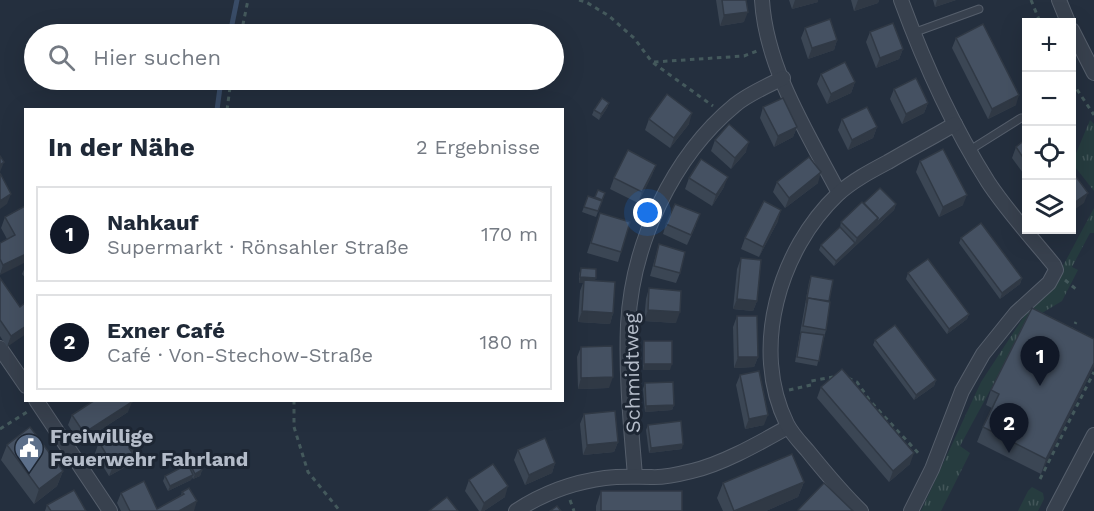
<!DOCTYPE html>
<html lang="de">
<head>
<meta charset="utf-8">
<style>
  body { margin:0; font-family:"Work Sans",sans-serif; background:#f6f6f7; color:#1f2937 }
  .controls { position:absolute; right:18px; top:18px; display:grid; overflow:hidden; border-radius:0px; box-shadow:0 6px 24px #0002 }
  .controls button { width:54px; height:54px; display:grid; place-items:center; padding:0; border:0; border-bottom:2px solid #e0e1e3; background:#fff; color:#1f2937; font:30px sans-serif }
  .you { position:absolute; left:648px; top:213px; width:21px; height:21px; margin:-15px; border:4px solid #fff; border-radius:50%; background:#1a73e8; box-shadow:0 0 0 9px #1a73e833 }
  .badge { display:grid; place-items:center; width:39px; height:39px; border-radius:50%; background:#111827; color:#fff; font-size:20px; font-weight:700 }
  .pin { position:absolute; translate:-50% -50px; filter:drop-shadow(0 2px 3px #0008) }
  .pin::after { content:''; position:absolute; top:32px; width:21px; height:18px; background:inherit; clip-path:polygon(0 0,100% 0,50% 100%) }
  .list { margin:0; padding:0; list-style:none }
  h2 { display:flex; justify-content:space-between; align-items:center; height:78px; margin:0; padding:0 24px; font-size:26px }
  h2 small { font-size:20px; font-weight:400; color:#747a83 }
  .list li { display:grid; grid-template-columns:39px 1fr auto; gap:18px; align-items:center; box-sizing:border-box; height:96px; margin:0 12px 12px; padding:0 12px; border:2px solid #e0e1e3; border-radius:0px }
  .list b { display:block; font-size:22px; white-space:nowrap }
  .list p { margin:0; font-size:20px; white-space:nowrap; color:#747a83 }
  .list em { font-size:20px; font-style:normal; color:#747a83 }
  .icon { flex:none; width:33px; height:33px; fill:none; stroke:currentColor; stroke-width:2; stroke-linecap:round; stroke-linejoin:round }
  .map { position:relative; flex:none; width:1094px; height:511px; overflow:hidden }
  .search { position:absolute; background:#fff; box-shadow:0 6px 24px #0002; left:24px; top:24px; width:540px; height:66px; display:flex; align-items:center; gap:15px; box-sizing:border-box; padding:0 21px; border-radius:33px; color:#747a83; font-size:22px }
  .panel { position:absolute; background:#fff; box-shadow:0 6px 24px #0002; left:24px; top:108px; width:540px; height:294px; border-radius:0px }
  .map>svg:first-child { display:block }
  .grass { fill:url(#grass-tufts) }
  .lines { fill:none; stroke-linecap:round; stroke-linejoin:round }
  .stream { stroke:#394c67; stroke-width:5 }
  .service-casing { stroke:#565f6c; stroke-width:9 }
  .minor-casing { stroke:#565f6c; stroke-width:16 }
  .path { stroke:#44595c; stroke-width:3; stroke-dasharray:4.5 4.5; stroke-linecap:butt }
  .service { stroke:#38414e; stroke-width:7 }
  .minor { stroke:#38414e; stroke-width:14 }
  .wall { fill:#3b4654 }
  .shaded-wall { fill:#303945 }
  .building { fill:#455162; stroke:#303945; stroke-width:1.5 }
  .labels { text-anchor:middle; stroke-width:6; stroke-linejoin:round; paint-order:stroke }
  .street-label { font-size:20px; fill:#b4bcc9; stroke:#1d2633 }
  .poi-label { font-size:20px; font-weight:bold; fill:#b4bcc9; stroke:#1d2633; text-anchor:start }
</style>
</head>
<body>
<div class="map">
<svg width="1094" height="511" viewBox="0 0 1094 511">
  <defs>
    <pattern id="grass-tufts" width="24" height="20" patternUnits="userSpaceOnUse" patternTransform="scale(1.5)"><rect width="24" height="20" fill="#263c3f"/><path d="M3 7l-1-3M5 7V3M7 7l1-3M15 17l-1-3M17 17v-4M19 17l1-3" fill="none" stroke="#435659"/></pattern>
  </defs>
  <rect width="100%" height="100%" fill="#242f3e"/>
  <g class="grass">
    <polygon points="1090,120 1094,124 1094,191 1072,163"/>
    <polygon points="1094,208 1094,233 1090,233 1072,267 1078,270 1062,301 1027,322 960,446 970,453 941,511 921,511 981,382 1023,318 1057,277"/>
    <polygon points="1032,487 1043,493 1044,499 1038,511 1018,511 1028,491"/>
  </g>
  <g class="lines">
    <g class="stream">
      <polyline points="230,34 237,0"/>
      <polyline points="217,110 221,80"/>
    </g>
    <g class="service-casing">
      <g id="service">
        <polyline points="913,33 979,9"/>
        <polyline points="970,150 1021,118"/>
      </g>
    </g>
    <g class="minor-casing">
      <g id="minor">
        <path d="M762,0C766,68 808,134 839,193"/>
        <path d="M901,0C924,63 952,125 988,182C1007,211 1032,238 1054,265L1056,270L1049,283L1016,313L983,354L962,391L932,469L911,511"/>
        <polyline points="1059,0 1068,22"/>
        <polyline points="1072,30 1094,73"/>
        <polyline points="0,348 26,386"/>
        <polyline points="36,400 110,511"/>
        <path d="M635,476C631,426 626,376 628,325C632,244 672,157 735,105C748,94 767,86 783,78"/>
        <path d="M516,511C542,494 574,482 605,478C621,476 636,477 651,477C664,478 680,474 692,471C723,464 761,442 788,427"/>
        <path d="M861,511C841,492 824,471 807,450C800,442 792,434 787,424C750,349 779,250 838,194C852,181 871,171 888,162C910,149 933,137 955,124"/>
        <polyline points="1054,511 1094,435"/>
      </g>
    </g>
    <g class="path">
      <polyline points="579,0 586,2 609,16 634,38 652,62 713,106"/>
      <polyline points="1031,0 1040,22"/>
      <polyline points="241,34 248,0"/>
      <polyline points="654,62 744,56 757,51"/>
      <polyline points="1072,82 1094,115"/>
      <polyline points="227,110 231,80"/>
      <polyline points="1065,280 1077,290"/>
      <polyline points="1071,332 1076,322"/>
      <polyline points="848,378 857,382 870,401 921,456"/>
      <polyline points="789,390 811,385 811,381 833,377"/>
      <polyline points="294,400 294,427 308,472 340,511"/>
      <polyline points="0,429 27,412"/>
      <polyline points="1040,479 1094,372"/>
      <polyline points="570,500 574,511"/>
    </g>
    <use href="#service" class="service"/>
    <use href="#minor" class="minor"/>
  </g>
  <g class="wall">
    <polygon points="716,0 746,0 744,22 720,26"/>
    <polygon points="789,0 818,0 818,2 792,9"/>
    <polygon points="851,0 879,0 878,3 854,11"/>
    <polygon points="933,0 956,0 935,7"/>
    <polygon points="805,28 837,40 834,50 808,59 801,38"/>
    <polygon points="870,32 903,49 899,59 876,68 866,42"/>
    <polygon points="956,38 1016,105 988,119 952,48"/>
    <polygon points="821,74 855,82 851,93 827,104 817,84"/>
    <polygon points="894,89 928,103 924,113 902,124 890,99"/>
    <polygon points="609,103 607,108 599,120 592,115 594,110"/>
    <polygon points="763,107 797,127 793,137 774,147 760,118"/>
    <polygon points="649,119 689,124 670,148 645,130"/>
    <polygon points="842,119 877,127 873,138 848,150 838,130"/>
    <polygon points="1026,139 1026,177 1012,158 1016,147"/>
    <polygon points="715,140 746,152 731,169 711,151"/>
    <polygon points="920,161 963,205 939,217 916,172"/>
    <polygon points="656,165 652,175 638,203 610,189 614,178"/>
    <polygon points="689,178 724,187 712,206 685,189"/>
    <polygon points="777,182 818,183 785,208 773,192"/>
    <polygon points="598,190 605,193 596,217 582,212 588,196 595,198"/>
    <polygon points="864,203 896,204 894,210 834,266 819,250 821,245 840,227 841,222"/>
    <polygon points="25,206 0,275 0,243 7,239 1,228 5,217"/>
    <polygon points="600,213 621,252 618,262 587,253"/>
    <polygon points="778,221 759,257 741,249 745,238"/>
    <polygon points="666,224 696,225 687,245 663,234"/>
    <polygon points="961,238 1022,278 1020,284 1000,299 959,243"/>
    <polygon points="659,244 680,273 676,283 650,276"/>
    <polygon points="741,258 757,301 753,311 733,309 737,269"/>
    <polygon points="26,265 26,279 22,274"/>
    <polygon points="581,268 595,281 613,313 610,324 578,322 580,291 583,283 579,283 579,274"/>
    <polygon points="908,273 969,314 967,319 947,334 906,279"/>
    <polygon points="811,276 829,301 826,330 817,366 795,362 809,282"/>
    <polygon points="0,278 20,307 25,303 7,347 0,336"/>
    <polygon points="649,288 676,323 644,321 646,299"/>
    <polygon points="737,316 758,357 754,367 734,368 733,327"/>
    <polygon points="1094,339 1041,474 977,442 983,427 992,408 986,405 991,390"/>
    <polygon points="875,340 936,380 934,386 914,400 873,345"/>
    <polygon points="644,341 670,370 643,370 643,347"/>
    <polygon points="581,347 609,388 578,389 577,357"/>
    <polygon points="740,375 764,425 745,429 736,385"/>
    <polygon points="645,383 674,405 672,410 645,412 643,389"/>
    <polygon points="821,387 910,464 889,482 817,398"/>
    <polygon points="128,412 80,443 68,425 72,415"/>
    <polygon points="584,414 618,442 614,452 583,455 580,424"/>
    <polygon points="648,425 682,449 649,453 646,430"/>
    <polygon points="121,434 138,442 135,453 133,454 129,465 109,476 95,453 99,442"/>
    <polygon points="7,445 63,471 57,486 34,504 1,460"/>
    <polygon points="518,450 555,463 552,473 525,485 514,460"/>
    <polygon points="190,464 202,470 200,476 193,479 192,477 191,480 168,491 163,481 165,476 189,467"/>
    <polygon points="469,480 505,497 484,511 479,511 465,491"/>
    <polygon points="804,482 798,497 766,511 723,511 717,498 723,483"/>
    <polygon points="601,491 682,511 596,511 596,506"/>
    <polygon points="182,492 194,511 121,511 117,503 121,493 157,509 181,495"/>
    <polygon points="47,505 86,511 45,511"/>
  </g>
  <g class="shaded-wall">
    <polygon points="795,0 818,0 818,2 792,9"/>
    <polygon points="858,0 879,0 878,3 854,11"/>
    <polygon points="937,0 956,0 935,7"/>
    <polygon points="748,12 744,22 720,26 724,15"/>
    <polygon points="837,40 834,50 808,59 812,48"/>
    <polygon points="903,49 899,59 876,68 880,58"/>
    <polygon points="855,82 851,93 827,104 831,94"/>
    <polygon points="1019,95 1016,105 988,119 992,109"/>
    <polygon points="609,103 607,108 599,120 601,114"/>
    <polygon points="928,103 924,113 902,124 906,114"/>
    <polygon points="692,113 689,124 670,148 674,138"/>
    <polygon points="797,127 793,137 774,147 778,136"/>
    <polygon points="877,127 873,138 848,150 852,140"/>
    <polygon points="749,142 746,152 731,169 735,158"/>
    <polygon points="4,162 0,172 0,165"/>
    <polygon points="656,165 652,175 638,203 642,192"/>
    <polygon points="821,172 818,183 785,208 789,198"/>
    <polygon points="728,177 724,187 712,206 716,195"/>
    <polygon points="1088,193 1084,203 1071,212 1071,205"/>
    <polygon points="11,194 7,204 0,209 0,201"/>
    <polygon points="967,195 963,205 939,217 943,207"/>
    <polygon points="896,204 894,210 834,266 836,261 855,243 857,238 878,218"/>
    <polygon points="781,210 778,221 759,257 763,247"/>
    <polygon points="26,254 26,262 0,275 3,265"/>
    <polygon points="580,277 596,278 594,283 584,280 583,283 579,283"/>
    <polygon points="1022,278 1020,284 1000,299 1002,293"/>
    <polygon points="737,299 757,301 753,311 733,309"/>
    <polygon points="648,310 680,312 676,323 644,321"/>
    <polygon points="582,311 613,313 610,324 578,322"/>
    <polygon points="969,314 967,319 947,334 949,329"/>
    <polygon points="26,326 26,334 7,347 11,336"/>
    <polygon points="738,357 758,357 754,367 734,368"/>
    <polygon points="1094,363 1094,367 1041,474 1046,459"/>
    <polygon points="644,364 672,364 670,370 643,370"/>
    <polygon points="613,377 609,388 578,389 581,378"/>
    <polygon points="936,380 934,386 914,400 916,395"/>
    <polygon points="132,402 128,412 80,443 84,433"/>
    <polygon points="674,405 672,410 645,412 646,406"/>
    <polygon points="768,415 764,425 745,429 749,419"/>
    <polygon points="138,442 135,453 125,458 129,448"/>
    <polygon points="618,442 614,452 583,455 587,445"/>
    <polygon points="683,444 682,449 649,453 651,448"/>
    <polygon points="914,453 910,464 889,482 893,471"/>
    <polygon points="133,454 129,465 109,476 113,466"/>
    <polygon points="555,463 552,473 525,485 529,475"/>
    <polygon points="202,470 200,476 193,479 195,474"/>
    <polygon points="63,471 57,486 34,504 39,489"/>
    <polygon points="193,475 191,480 168,491 170,486"/>
    <polygon points="804,482 798,497 766,511 735,511"/>
    <polygon points="508,486 505,497 484,511 481,511 484,503"/>
    <polygon points="197,501 194,511 179,511"/>
  </g>
  <g class="building">
    <polygon points="722,0 746,0 748,12 724,15"/>
    <polygon points="830,19 837,40 812,48 805,28"/>
    <polygon points="893,23 903,49 880,58 870,32"/>
    <polygon points="983,24 1019,95 992,109 956,38"/>
    <polygon points="845,62 855,82 831,94 821,74"/>
    <polygon points="916,78 928,103 906,114 894,89"/>
    <polygon points="667,94 692,113 674,138 649,119"/>
    <polygon points="602,98 609,103 601,114 594,110"/>
    <polygon points="783,98 797,127 778,136 763,107"/>
    <polygon points="867,107 877,127 852,140 842,119"/>
    <polygon points="729,124 749,142 735,158 715,140"/>
    <polygon points="1026,139 1026,162 1016,147"/>
    <polygon points="943,149 967,195 943,207 920,161"/>
    <polygon points="628,150 656,165 642,192 614,178"/>
    <polygon points="0,156 4,162 0,165"/>
    <polygon points="809,157 821,172 789,198 777,182"/>
    <polygon points="701,159 728,177 716,195 689,178"/>
    <polygon points="1071,170 1088,193 1071,205"/>
    <polygon points="0,173 11,194 0,201"/>
    <polygon points="880,188 896,204 876,223 878,218 864,203"/>
    <polygon points="598,190 605,193 602,200 595,197"/>
    <polygon points="588,196 602,201 598,211 584,207"/>
    <polygon points="764,201 781,210 763,247 745,238"/>
    <polygon points="862,202 878,218 857,238 841,222"/>
    <polygon points="675,204 700,214 691,235 666,224"/>
    <polygon points="25,206 26,254 3,265 0,259 0,243 15,235 5,217"/>
    <polygon points="600,213 630,222 621,252 591,243"/>
    <polygon points="981,223 1022,278 1002,293 961,238"/>
    <polygon points="840,227 855,243 836,261 821,245"/>
    <polygon points="659,244 685,252 680,273 654,266"/>
    <polygon points="741,258 761,260 757,301 737,299"/>
    <polygon points="928,259 969,314 949,329 908,273"/>
    <polygon points="581,268 596,269 596,278 580,277"/>
    <polygon points="811,276 833,280 829,301 808,298 806,303"/>
    <polygon points="0,278 20,307 25,303 26,304 26,326 11,336 0,320"/>
    <polygon points="584,280 615,282 613,313 582,311"/>
    <polygon points="649,288 681,291 680,312 648,310"/>
    <polygon points="808,298 830,302 826,330 803,326"/>
    <polygon points="1032,308 1094,339 1094,363 1046,459 983,427 999,394 991,390"/>
    <polygon points="737,316 757,316 758,357 738,357"/>
    <polygon points="895,325 936,380 916,395 875,340"/>
    <polygon points="801,332 824,335 819,361 797,357"/>
    <rect x="644" y="341" width="28" height="23"/>
    <polygon points="612,346 613,377 581,378 581,347"/>
    <polygon points="842,369 914,453 893,471 821,387"/>
    <polygon points="759,371 768,415 749,419 740,375"/>
    <polygon points="673,382 674,405 646,406 645,383"/>
    <polygon points="95,400 131,400 132,402 84,433 72,415"/>
    <polygon points="615,411 618,442 587,445 584,414"/>
    <polygon points="681,421 683,444 651,448 648,425"/>
    <polygon points="30,427 63,471 39,489 7,445"/>
    <polygon points="130,428 138,442 129,448 133,454 113,466 99,442 119,431 121,434"/>
    <polygon points="545,438 555,463 529,475 518,450"/>
    <polygon points="792,454 804,482 734,511 723,483"/>
    <polygon points="197,461 202,470 195,474 190,464"/>
    <polygon points="188,464 193,475 170,486 165,476"/>
    <polygon points="493,464 508,486 484,503 469,480"/>
    <polygon points="144,481 157,509 184,494 182,492 189,488 197,501 179,511 130,511 121,493"/>
    <polygon points="824,483 853,511 799,511 798,510"/>
    <polygon points="74,490 86,511 51,511 47,505"/>
    <rect x="601" y="491" width="81" height="20"/>
    <polygon points="447,497 458,511 429,511"/>
    <polygon points="557,506 561,511 550,511"/>
  </g>
  <defs>
    <g id="civic-pin" transform="scale(1.5)"><path d="M0 17L-7.5 6A9.5 9.5 0 1 1 7.5 6Z" fill="#5c6f8a" stroke="#1d2633"/><path d="M-.6-6.5H3V-4.5H.6V-3L4-1V1h2V6H-6V1h2V-1L-.6-3ZM-1.2 2.5V6h2.4V2.5Z" fill="#fff"/></g>
  </defs>
  <g fill-rule="evenodd">
    <use href="#civic-pin" x="29" y="448"/>
  </g>
  <g class="labels">
    <g class="street-label">
      <text transform="translate(632 373) rotate(-91)" y="7">Schmidtweg</text>
    </g>
    <g class="poi-label">
      <text x="50" y="443">Freiwillige<tspan x="50" dy="23">Feuerwehr Fahrland</tspan></text>
    </g>
  </g>
</svg>
<div class="controls">
<button>+</button>
<button>−</button>
<button><svg class="icon" aria-label="locate" viewBox="0 0 24 24"><circle cx="12" cy="12" r="6"/><path d="M12 2v4M12 18v4M2 12h4M18 12h4"/></svg></button>
<button><svg class="icon" aria-label="layers" viewBox="0 0 24 24"><path d="M12 4l9 5-9 5-9-5zM3 14l9 5 9-5"/></svg></button>
</div>
<div class="you"></div>
<div class="pin badge" style="left:1040px;top:386px">1</div>
<div class="pin badge" style="left:1009px;top:453px">2</div>
<div class="search"><svg class="icon" aria-label="search" viewBox="0 0 24 24"><circle cx="10" cy="10" r="6"/><path d="M15 15l6 6"/></svg>Hier suchen</div>
<section class="panel">
<h2>In der Nähe<small>2 Ergebnisse</small></h2>
<ul class="list">
<li><span class="badge">1</span><div><b>Nahkauf</b><p>Supermarkt · Rönsahler Straße</p></div><em>170 m</em></li>
<li><span class="badge">2</span><div><b>Exner Café</b><p>Café · Von-Stechow-Straße</p></div><em>180 m</em></li>
</ul>
</section>
</div>
</body>
</html>
